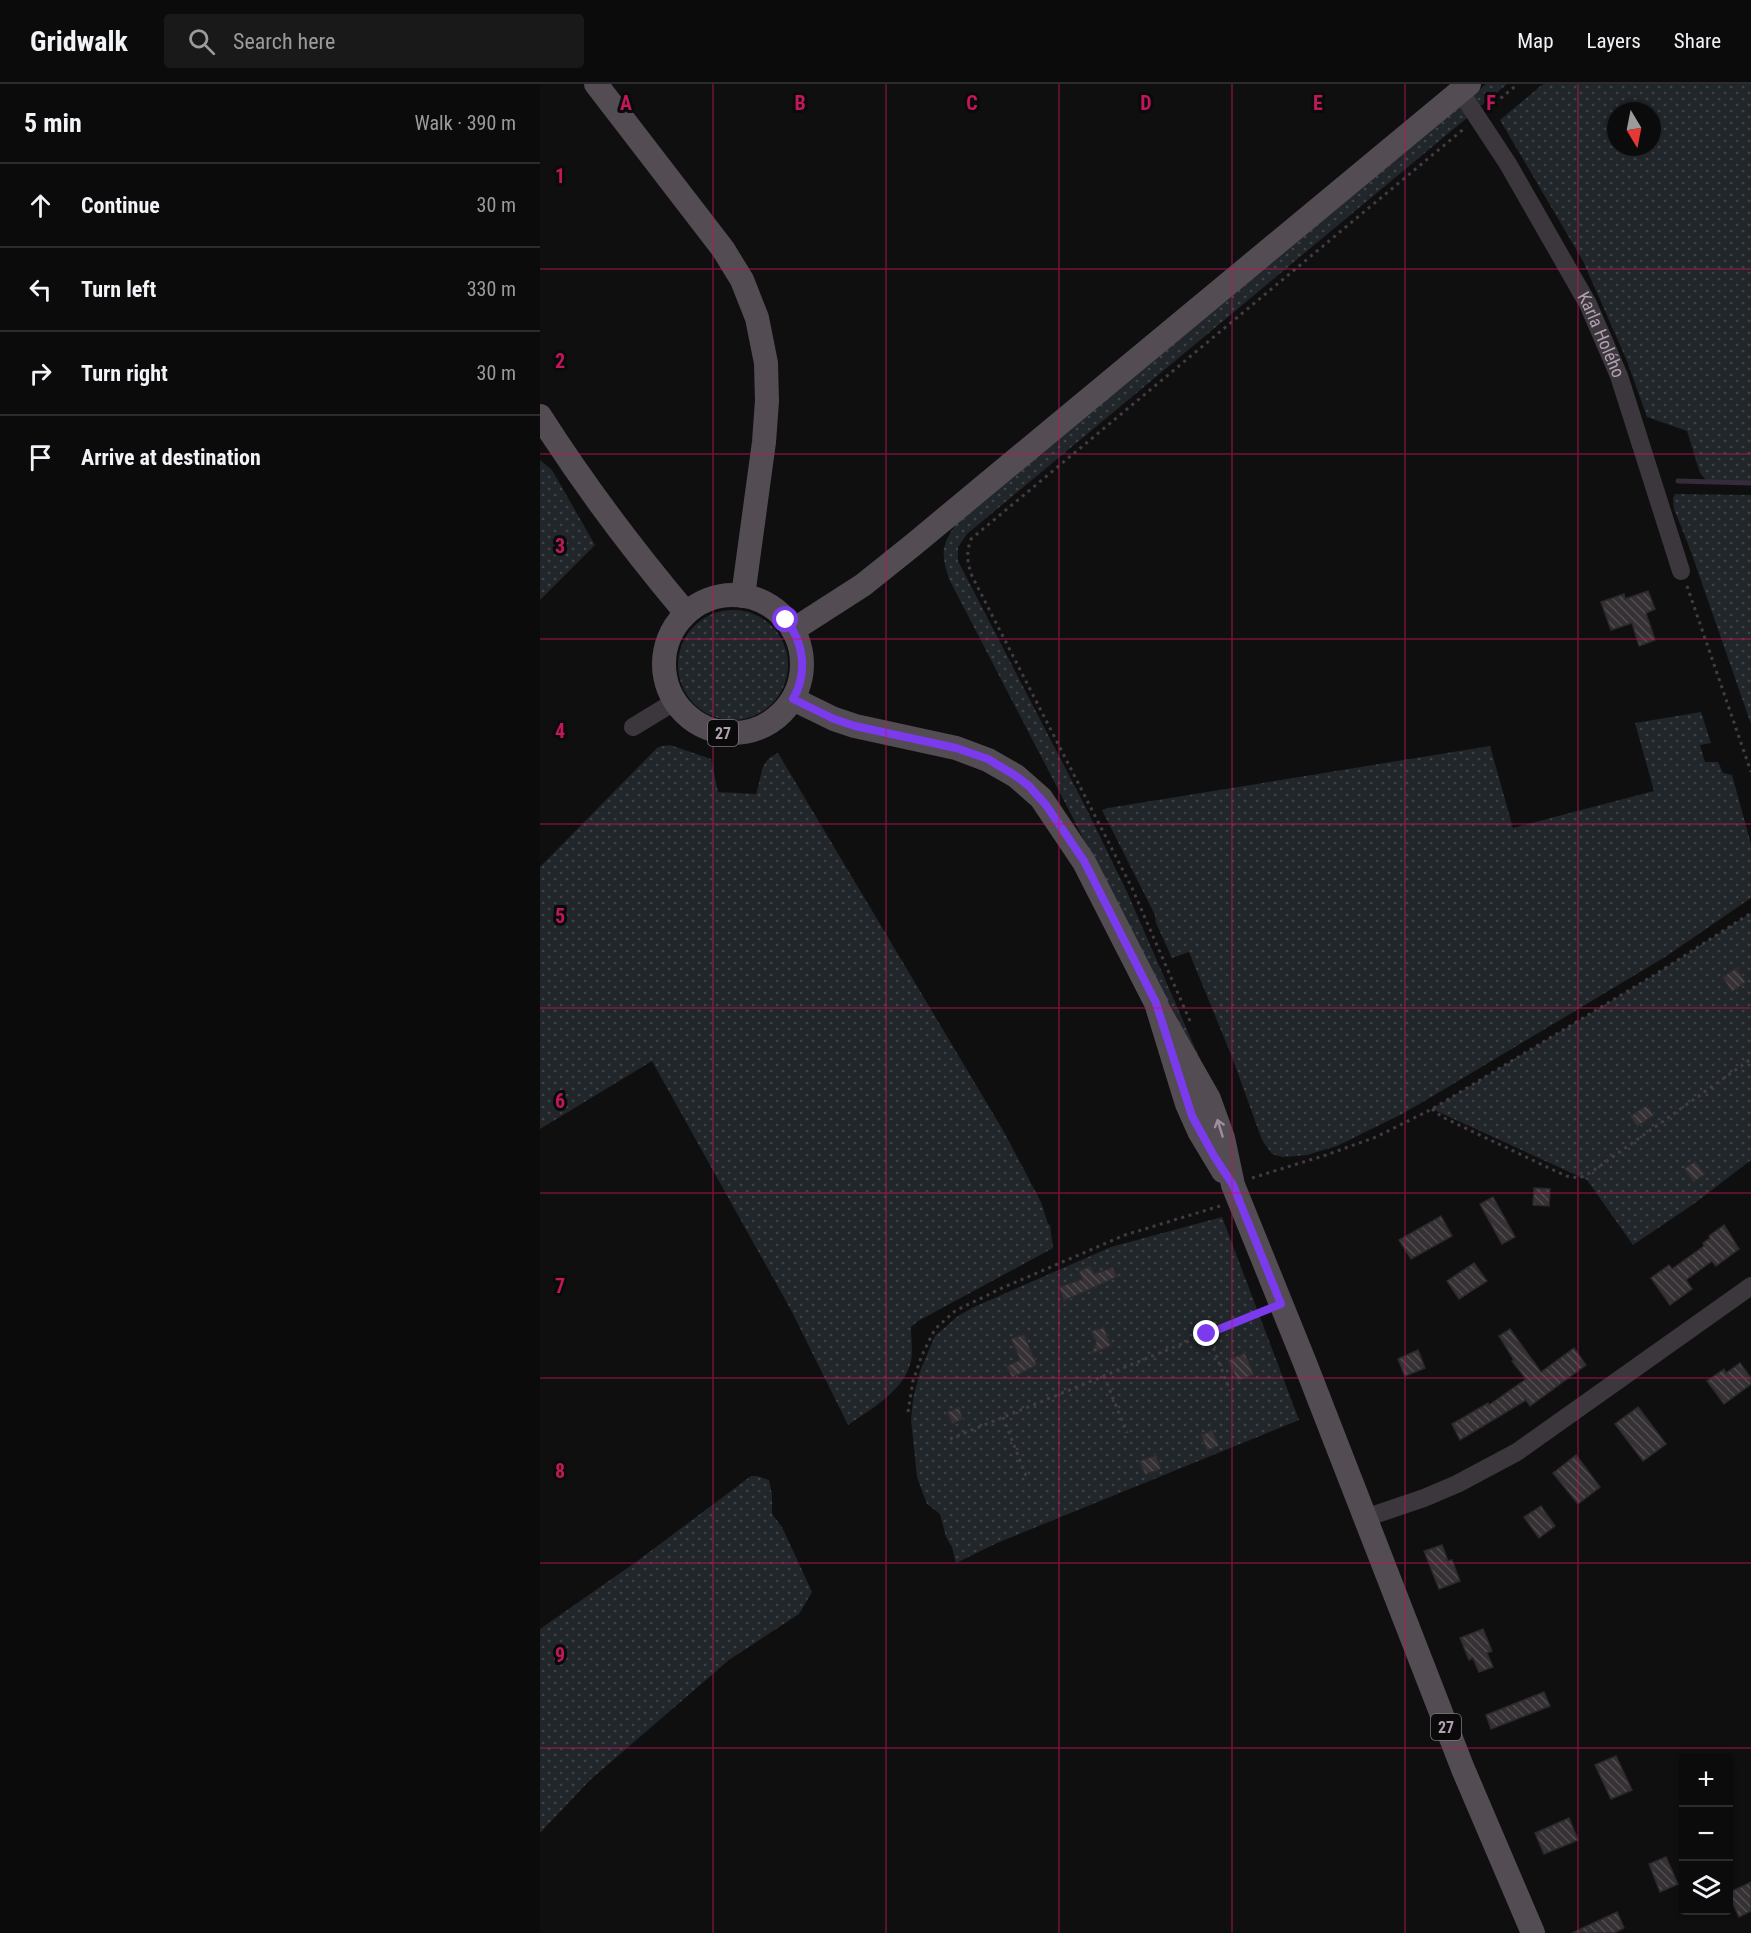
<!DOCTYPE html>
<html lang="en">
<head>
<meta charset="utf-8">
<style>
  body { margin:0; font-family:"Roboto Condensed",sans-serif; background:#1a191a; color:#f1f3f6 }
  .controls { position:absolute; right:18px; bottom:18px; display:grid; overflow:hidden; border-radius:6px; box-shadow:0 2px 4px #0004 }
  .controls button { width:54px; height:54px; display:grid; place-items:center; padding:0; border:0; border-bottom:2px solid #2c2b2d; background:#0c0b0c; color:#f1f3f6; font:30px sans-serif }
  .compass { position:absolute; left:1067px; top:18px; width:54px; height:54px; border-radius:50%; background:#0c0b0c; box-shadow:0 2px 4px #0004; rotate:170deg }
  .stop { position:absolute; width:18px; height:18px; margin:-14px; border:4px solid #7c3aed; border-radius:50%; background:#fff }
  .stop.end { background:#7c3aed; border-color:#fff; box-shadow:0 2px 6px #0008 }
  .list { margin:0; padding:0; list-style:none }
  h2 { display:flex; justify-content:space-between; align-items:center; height:78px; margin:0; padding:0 24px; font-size:26px }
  h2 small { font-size:20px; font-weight:400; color:#9a9b9d }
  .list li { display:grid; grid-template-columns:39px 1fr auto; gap:18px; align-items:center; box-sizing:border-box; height:84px; padding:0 24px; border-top:2px solid #2c2b2d }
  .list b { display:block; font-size:22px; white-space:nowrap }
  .list em { font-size:20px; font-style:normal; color:#9a9b9d }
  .icon { flex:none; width:33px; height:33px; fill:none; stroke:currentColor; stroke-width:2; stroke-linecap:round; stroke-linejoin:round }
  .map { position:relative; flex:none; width:1211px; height:1849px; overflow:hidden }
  header { display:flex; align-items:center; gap:36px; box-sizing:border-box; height:84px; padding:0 30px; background:#0c0b0c; border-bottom:2px solid #2c2b2d }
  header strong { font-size:28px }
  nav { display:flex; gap:33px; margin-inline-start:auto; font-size:21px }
  .search { width:420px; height:54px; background:#1a191a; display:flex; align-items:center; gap:15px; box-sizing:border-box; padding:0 21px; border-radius:6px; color:#9a9b9d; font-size:22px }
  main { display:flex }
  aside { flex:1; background:#0c0b0c }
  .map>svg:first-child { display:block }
  .grass { fill:url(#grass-dots); fill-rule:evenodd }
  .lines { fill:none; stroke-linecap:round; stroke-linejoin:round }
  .stream { stroke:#362b3a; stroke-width:5 }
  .building { fill:url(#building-back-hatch); stroke:#2c292b; stroke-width:1.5 }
  .path { stroke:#433c43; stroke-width:3; stroke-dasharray:3 4.5; stroke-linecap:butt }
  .minor { stroke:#3c373c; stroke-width:18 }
  .major { stroke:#544c53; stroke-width:24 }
  .oneway { stroke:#9e8f9e }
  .route { stroke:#7c3aed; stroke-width:8 }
  .grid { fill:none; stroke:#c2185b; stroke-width:1.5; stroke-opacity:0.55 }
  .labels { text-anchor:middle; stroke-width:6; stroke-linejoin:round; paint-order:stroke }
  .shield { fill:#0b0a0b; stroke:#7e737f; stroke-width:1.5 }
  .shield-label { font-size:16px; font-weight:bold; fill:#b0a0b1 }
  .street-label { font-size:18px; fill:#b0a0b1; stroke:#0b0a0b }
  .grid-label { font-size:20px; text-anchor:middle; font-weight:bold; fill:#c2185b; stroke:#0b0a0b; stroke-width:6; stroke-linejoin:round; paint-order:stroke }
</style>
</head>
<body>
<header>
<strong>Gridwalk</strong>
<div class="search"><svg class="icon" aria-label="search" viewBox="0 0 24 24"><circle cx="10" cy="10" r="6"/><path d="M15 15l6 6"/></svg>Search here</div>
<nav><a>Map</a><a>Layers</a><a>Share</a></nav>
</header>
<main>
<aside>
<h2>5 min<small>Walk · 390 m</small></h2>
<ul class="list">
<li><svg class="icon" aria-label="ahead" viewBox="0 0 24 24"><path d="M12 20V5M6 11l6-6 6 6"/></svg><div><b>Continue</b></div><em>30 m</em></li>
<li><svg class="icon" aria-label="left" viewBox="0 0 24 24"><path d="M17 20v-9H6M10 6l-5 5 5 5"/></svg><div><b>Turn left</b></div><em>330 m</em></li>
<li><svg class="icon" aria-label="right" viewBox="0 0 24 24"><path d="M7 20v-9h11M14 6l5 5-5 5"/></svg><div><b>Turn right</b></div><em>30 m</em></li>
<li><svg class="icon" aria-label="arrive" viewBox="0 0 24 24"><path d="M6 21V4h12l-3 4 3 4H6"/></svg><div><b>Arrive at destination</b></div></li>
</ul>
</aside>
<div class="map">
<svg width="1211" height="1849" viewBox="0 0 1211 1849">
  <defs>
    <pattern id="grass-dots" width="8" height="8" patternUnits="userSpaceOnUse" patternTransform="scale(1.5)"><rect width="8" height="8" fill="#21262a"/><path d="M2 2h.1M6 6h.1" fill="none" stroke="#3f4246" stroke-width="1.8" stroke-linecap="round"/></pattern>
    <pattern id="building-back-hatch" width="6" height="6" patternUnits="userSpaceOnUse" patternTransform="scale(1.5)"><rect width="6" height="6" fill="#353134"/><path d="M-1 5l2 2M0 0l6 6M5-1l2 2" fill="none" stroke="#504c4f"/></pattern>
  </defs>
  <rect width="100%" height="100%" fill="#100f10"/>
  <g class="grass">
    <polygon points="946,0 967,0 941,22 933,11"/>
    <path d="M1003,0H1211V397L1166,396L1160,389L1147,347L1107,333L1087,277L1043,177L960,36ZM1076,27H1112V63H1076Z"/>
    <path d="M919,22L928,33L427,450L418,463V477L546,724L587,808L662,980L637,945L532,732L409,495C400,466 402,461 418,437Z"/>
    <polygon points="0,376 12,386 55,461 0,516"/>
    <polygon points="1135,410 1211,411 1211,640 1150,465 1134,425 1133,415"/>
    <circle cx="193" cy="581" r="55"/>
    <polygon points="1161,628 1171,659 1160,661 1165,678 1178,678 1183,689 1192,691 1211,760 1211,814 1125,873 898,1009 862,1030 797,1062 767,1071 743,1073 732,1070 722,1056 692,973 649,868 632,874 616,839 615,831 562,726 568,724 950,662 973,744 1114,707 1095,639"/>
    <path d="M130,661L171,675L178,708L216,710C223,691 218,678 238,669L464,1048L501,1118L508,1140L510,1141L513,1164L378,1237L371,1243C371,1254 373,1267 371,1277C364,1307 331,1325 308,1341L251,1226L112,977L0,1045V783L118,663Z"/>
    <polygon points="1211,829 1211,1076 1155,1119 1093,1161 1047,1096 892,1025 1116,890"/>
    <polygon points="682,1133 759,1336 457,1459 416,1479 412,1463 406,1453 400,1430 387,1420 377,1393 371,1335 373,1315 380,1287 395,1252 418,1232 434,1223 571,1163"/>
    <polygon points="211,1392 217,1392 229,1396 232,1411 232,1430 242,1443 272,1508 259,1530 189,1576 50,1696 0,1749 0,1545 96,1478"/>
  </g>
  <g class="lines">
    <polyline class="stream" points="1138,397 1211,399"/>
  </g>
  <g class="building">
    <polygon points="1108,507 1115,525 1106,529 1115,556 1099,562 1092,539 1071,546 1061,518 1084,510 1085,515"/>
    <polygon points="1196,884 1206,898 1192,908 1182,893"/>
    <polygon points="1107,1021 1114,1031 1097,1043 1090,1032"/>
    <polygon points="1155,1077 1165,1090 1154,1098 1144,1085"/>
    <polygon points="994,1104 1010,1105 1009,1122 993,1121"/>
    <polygon points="953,1113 975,1153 962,1160 940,1120"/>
    <polygon points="901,1132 912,1152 871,1175 859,1156"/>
    <polygon points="1184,1141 1199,1165 1176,1182 1172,1177 1146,1196 1152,1205 1130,1221 1111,1194 1129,1181 1132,1185 1164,1162 1163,1159 1170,1154 1169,1152"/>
    <polygon points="934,1179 947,1197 919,1215 907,1197"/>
    <polygon points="550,1182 554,1190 573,1183 577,1193 524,1217 519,1203 542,1195 539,1187"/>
    <polygon points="564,1243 571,1262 551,1270 556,1258 551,1247"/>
    <polygon points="970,1245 1001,1288 1034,1264 1046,1281 990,1322 986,1316 920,1356 912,1340 948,1319 949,1321 986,1295 972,1277 974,1276 959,1252"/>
    <polygon points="484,1250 497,1281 472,1294 466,1282 480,1276 471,1255"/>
    <polygon points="878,1266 885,1284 865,1292 858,1275"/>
    <polygon points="705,1269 714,1291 697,1297 688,1276"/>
    <polygon points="1200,1279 1211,1294 1211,1300 1184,1320 1167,1297 1184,1285 1186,1289"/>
    <polygon points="419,1323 423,1335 412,1340 407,1328"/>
    <polygon points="1098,1323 1126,1360 1103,1377 1075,1340"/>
    <polygon points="672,1346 679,1362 667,1367 661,1351"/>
    <polygon points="616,1371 621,1385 605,1391 599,1377"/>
    <polygon points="1036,1371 1060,1403 1038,1420 1013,1389"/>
    <polygon points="1001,1422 1015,1442 999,1454 984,1433"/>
    <polygon points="902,1461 908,1477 912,1476 920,1497 899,1505 884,1467"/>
    <polygon points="943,1545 952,1567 947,1569 953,1583 939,1588 933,1574 929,1576 920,1554"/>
    <polygon points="1004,1608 1010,1622 951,1645 946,1631"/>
    <polygon points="1076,1672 1092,1706 1071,1715 1055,1681"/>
    <polygon points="1029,1734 1038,1756 1004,1770 995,1749"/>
    <polygon points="1126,1773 1138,1800 1120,1808 1109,1780"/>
    <polygon points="1211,1798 1211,1827 1199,1833 1188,1809"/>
    <polygon points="1077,1828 1084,1844 1074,1849 1032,1849"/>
  </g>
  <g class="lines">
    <g class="path">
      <polyline points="949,24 978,0"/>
      <polyline points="1147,502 1211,688"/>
      <path d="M650,937L592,804L432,492C427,478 426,469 431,455L926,43"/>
      <polyline points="892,1025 902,1033 1026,1092 1039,1094 1050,1089 1211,975"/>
      <polyline points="712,1094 786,1071 836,1053 892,1025 1116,890 1211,829"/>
      <polyline points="668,1250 690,1307"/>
      <polyline points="564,1292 587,1349"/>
      <polyline points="368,1328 373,1297 382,1271 395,1245 415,1227 462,1204 585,1151 680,1122"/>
      <polyline points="463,1333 486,1392"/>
      <polyline points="410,1355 722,1227"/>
    </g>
    <g class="minor">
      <path id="s1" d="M920,7L968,80L1048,220L1079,292L1141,487"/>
      <polyline points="93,643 134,618"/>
      <polyline points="825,1434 884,1414 917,1400 977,1368 1211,1202"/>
    </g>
    <g class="major">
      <polyline points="56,0 183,165 202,196 217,234 226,279 227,317 224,358 203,512"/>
      <path d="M0,332C44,401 93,466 146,529"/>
      <circle cx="193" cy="580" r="69"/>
      <polyline points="253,546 323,501 373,461 929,0"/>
      <polyline points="253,615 294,635 315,642 416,664 448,676 476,692 501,714 544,778 616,919 647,1020 659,1047 683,1087"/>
      <polyline points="619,927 669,1015 683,1054 693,1101 765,1279 923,1685 993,1849"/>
    </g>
  </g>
  <defs><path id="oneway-shaft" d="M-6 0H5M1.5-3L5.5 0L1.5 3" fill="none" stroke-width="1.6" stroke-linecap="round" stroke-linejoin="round" transform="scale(1.5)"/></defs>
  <use class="oneway" href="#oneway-shaft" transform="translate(680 1044) rotate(-107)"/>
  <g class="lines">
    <path class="route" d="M246,536C264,559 268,589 253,615L294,635L315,642L416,664L448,675L476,692L489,702L506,721L544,777L616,919L652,1032L674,1072L693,1101L741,1220L667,1250"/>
  </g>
  <path class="grid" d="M173,0V1849M346,0V1849M519,0V1849M692,0V1849M865,0V1849M1038,0V1849M0,185H1211M0,370H1211M0,555H1211M0,740H1211M0,924H1211M0,1109H1211M0,1294H1211M0,1479H1211M0,1664H1211"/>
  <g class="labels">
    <g class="shield">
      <rect x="168" y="636" width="30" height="26" rx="4.5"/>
      <rect x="891" y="1630" width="30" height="26" rx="4.5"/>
    </g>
    <g class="shield-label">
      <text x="183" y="655">27</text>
      <text x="906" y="1649">27</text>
    </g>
    <g class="street-label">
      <text dy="6" stroke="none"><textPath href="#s1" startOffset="282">Karla Holého</textPath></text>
    </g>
  </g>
  <g class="grid-label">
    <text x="86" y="26">A</text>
    <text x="260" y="26">B</text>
    <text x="432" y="26">C</text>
    <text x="606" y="26">D</text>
    <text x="778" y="26">E</text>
    <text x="951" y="26">F</text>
    <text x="20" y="99">1</text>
    <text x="20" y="284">2</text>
    <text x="20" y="469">3</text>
    <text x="20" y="654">4</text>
    <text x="20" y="839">5</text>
    <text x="20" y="1024">6</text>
    <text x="20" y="1209">7</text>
    <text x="20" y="1394">8</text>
    <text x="20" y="1578">9</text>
  </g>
</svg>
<div class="controls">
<button>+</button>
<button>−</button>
<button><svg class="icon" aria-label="layers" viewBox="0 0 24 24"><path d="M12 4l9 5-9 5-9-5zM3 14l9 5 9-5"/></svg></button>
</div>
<svg class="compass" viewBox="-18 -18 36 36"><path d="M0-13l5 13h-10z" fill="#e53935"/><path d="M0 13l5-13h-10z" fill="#9a9b9d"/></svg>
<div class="stop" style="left:246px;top:536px"></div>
<div class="stop end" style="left:667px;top:1250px"></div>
</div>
</main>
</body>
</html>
